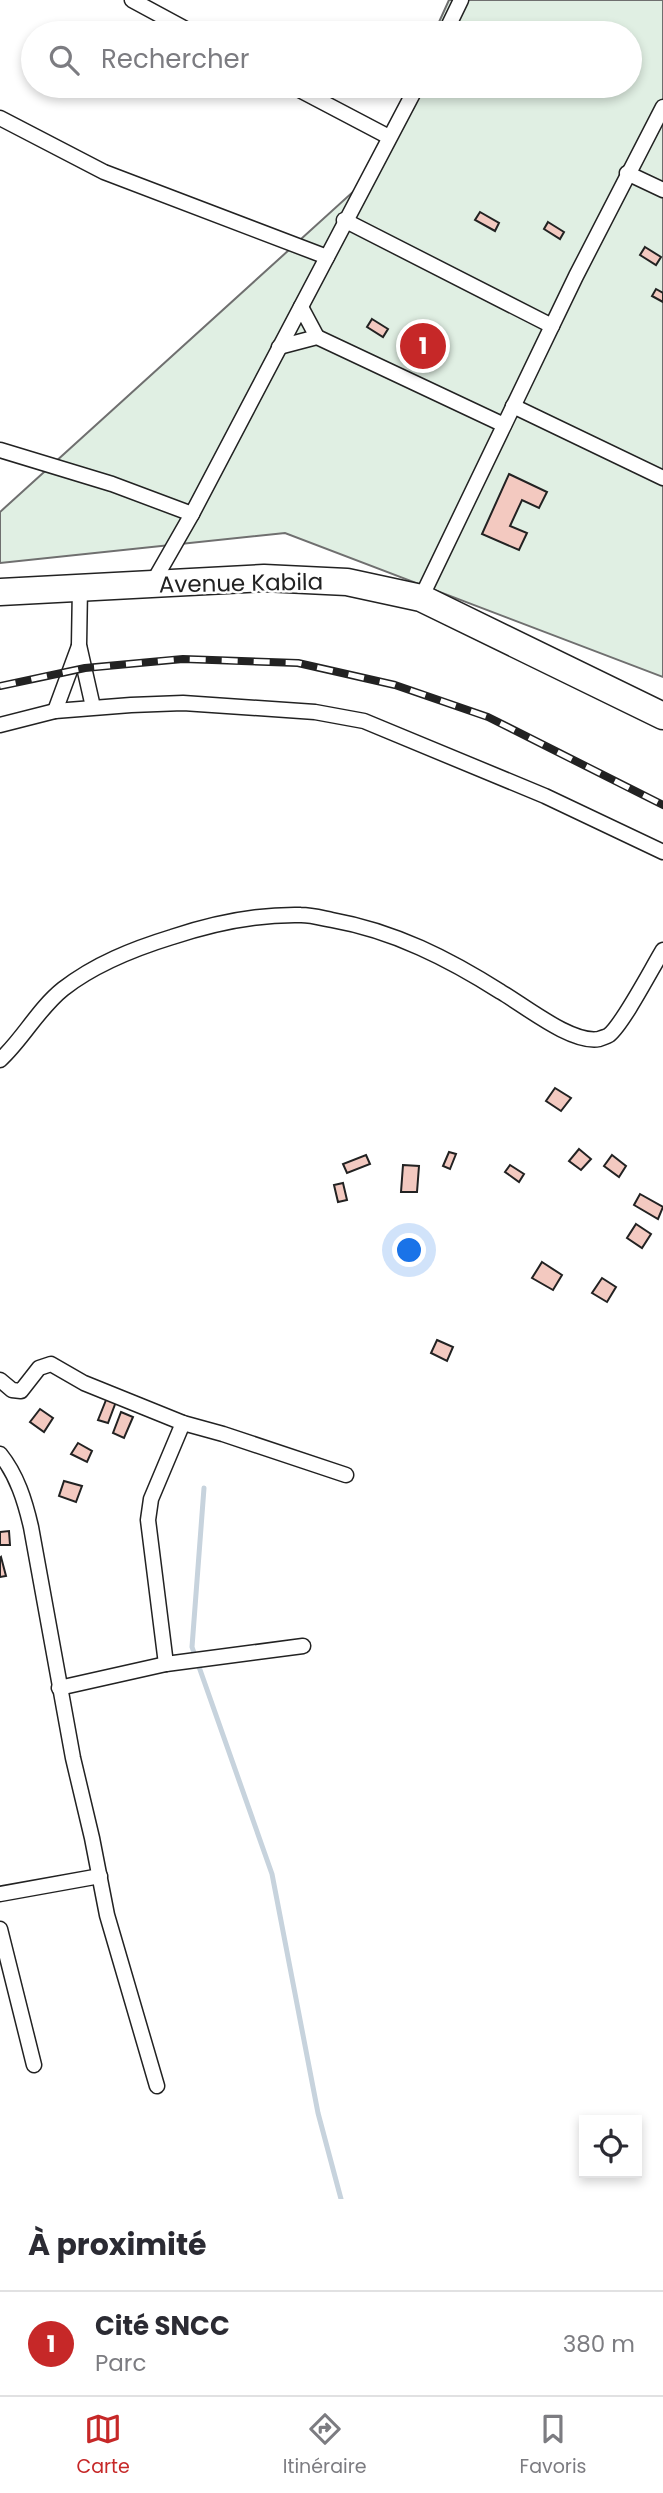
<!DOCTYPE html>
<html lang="fr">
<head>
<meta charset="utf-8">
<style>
  body { margin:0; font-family:Poppins,sans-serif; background:#f7f7f7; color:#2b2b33 }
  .controls { position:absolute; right:21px; bottom:21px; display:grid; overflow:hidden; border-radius:0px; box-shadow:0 4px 10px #0003 }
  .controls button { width:63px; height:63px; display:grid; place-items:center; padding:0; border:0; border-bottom:2px solid #e1e1e2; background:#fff; color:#2b2b33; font:35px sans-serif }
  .you { position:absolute; left:410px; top:1251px; width:24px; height:24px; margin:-18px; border:5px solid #fff; border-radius:50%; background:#1a73e8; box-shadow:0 0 0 10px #1a73e833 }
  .badge { display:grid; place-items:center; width:46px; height:46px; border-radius:50%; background:#c62828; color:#fff; font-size:23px; font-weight:700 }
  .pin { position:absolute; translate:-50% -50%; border:4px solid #fff; box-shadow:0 2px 7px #0006 }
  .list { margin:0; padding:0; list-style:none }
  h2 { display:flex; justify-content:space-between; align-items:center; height:91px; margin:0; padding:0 28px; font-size:30px }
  h2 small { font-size:23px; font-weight:400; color:#7c7c81 }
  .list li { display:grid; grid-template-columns:46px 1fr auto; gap:21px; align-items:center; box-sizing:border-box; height:105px; padding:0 28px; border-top:2px solid #e1e1e2 }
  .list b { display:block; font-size:26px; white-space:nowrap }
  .list p { margin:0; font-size:23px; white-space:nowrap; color:#7c7c81 }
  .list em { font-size:23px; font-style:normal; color:#7c7c81 }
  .icon { flex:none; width:38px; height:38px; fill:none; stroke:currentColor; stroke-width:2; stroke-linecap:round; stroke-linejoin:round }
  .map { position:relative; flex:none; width:663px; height:2199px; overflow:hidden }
  .search { position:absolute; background:#fff; box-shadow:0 4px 10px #0003; left:21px; right:21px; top:21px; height:77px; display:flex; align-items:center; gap:18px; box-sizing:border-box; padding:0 24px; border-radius:38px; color:#7c7c81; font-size:26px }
  .sheet { height:196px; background:#fff }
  nav { display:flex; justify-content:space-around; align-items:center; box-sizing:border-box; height:98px; border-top:2px solid #e1e1e2; background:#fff; font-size:19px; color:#7c7c81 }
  nav a { display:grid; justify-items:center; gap:4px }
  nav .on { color:#c62828 }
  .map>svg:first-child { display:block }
  .green { fill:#e0efe3; stroke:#6f6f6f; stroke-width:2 }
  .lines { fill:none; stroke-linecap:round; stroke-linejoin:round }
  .stream { stroke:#c7d3dd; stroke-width:5 }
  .building { fill:#f3c9c0; stroke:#222; stroke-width:2 }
  .street-casing { stroke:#222; stroke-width:17 }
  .highway-casing { stroke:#222; stroke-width:29 }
  .street { stroke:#fff; stroke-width:14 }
  .highway { stroke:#fff; stroke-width:26 }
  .rail-casing { stroke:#222; stroke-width:8 }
  .rail { stroke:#fff; stroke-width:5; stroke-dasharray:16; stroke-linecap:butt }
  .labels { text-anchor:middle; stroke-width:5; stroke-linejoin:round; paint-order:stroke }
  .street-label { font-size:23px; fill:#222; stroke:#fff }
</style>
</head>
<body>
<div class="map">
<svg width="663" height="2199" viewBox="0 0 663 2199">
  <rect width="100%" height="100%" fill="#fff"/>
  <polygon class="green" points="449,0 663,0 663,677 285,533 0,563 0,512 365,181 409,86 630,86 630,33 434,33"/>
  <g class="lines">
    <polyline class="stream" points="204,1488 192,1647 272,1874 318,2113 341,2199"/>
  </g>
  <g class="building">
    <polygon points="480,212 499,223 495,231 475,220"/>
    <polygon points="548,222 564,232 560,239 544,229"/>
    <polygon points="645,247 661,257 656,265 640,255"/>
    <polygon points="656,289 663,293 663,302 652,296"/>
    <polygon points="372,319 388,329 383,337 367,327"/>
    <polygon points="509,474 547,492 539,508 522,500 510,526 527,533 519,550 482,534"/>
    <polygon points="555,1088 571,1098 561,1111 546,1101"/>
    <polygon points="579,1149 591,1159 581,1170 569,1161"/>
    <polygon points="449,1152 456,1154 450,1169 443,1166"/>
    <polygon points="366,1155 370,1164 347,1173 343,1164"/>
    <polygon points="612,1155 626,1166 619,1177 604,1166"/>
    <polygon points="403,1165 419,1166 417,1192 401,1192"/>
    <polygon points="510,1165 524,1174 519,1182 505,1172"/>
    <polygon points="343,1183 347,1200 338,1202 334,1185"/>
    <polygon points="640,1194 663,1207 658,1219 634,1205"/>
    <polygon points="636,1224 651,1234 642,1248 627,1238"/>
    <polygon points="542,1262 562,1275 553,1290 532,1278"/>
    <polygon points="602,1278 616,1287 607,1302 592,1293"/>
    <polygon points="437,1340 453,1347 447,1361 431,1353"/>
    <polygon points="108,1395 117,1399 108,1423 98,1420"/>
    <polygon points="40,1409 53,1418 44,1432 30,1422"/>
    <polygon points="121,1412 133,1417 124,1438 113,1433"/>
    <polygon points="78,1443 92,1451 87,1462 71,1454"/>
    <polygon points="64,1481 82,1486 76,1502 59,1496"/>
    <polygon points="9,1531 10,1545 0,1545 0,1532"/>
    <polygon points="1,1557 6,1576 0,1577 0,1558"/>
  </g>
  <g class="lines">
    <g class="street-casing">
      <g id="street">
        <polyline points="132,0 193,33"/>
        <polyline points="445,33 461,0"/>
        <polyline points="292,86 389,137"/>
        <polyline points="0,118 104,172 327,257"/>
        <polyline points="627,173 663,190"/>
        <polyline points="344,220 552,326"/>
        <polyline points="301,307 317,337"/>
        <polyline points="279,347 317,337 504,425"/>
        <polyline points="513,406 663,478"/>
        <polyline points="0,450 112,484 192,514"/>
        <polyline points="152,584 192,514 417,86"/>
        <polyline points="80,587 79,645 93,707"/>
        <polyline points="421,598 576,276 663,107"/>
        <polyline points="55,711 79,646"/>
        <polyline points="0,725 55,711 131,705 183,703 315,712 364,721 545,796 663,852"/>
        <path d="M0,1060C23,1039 38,1009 63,989C95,964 133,949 172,937C214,923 257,914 301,915C311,915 322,918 332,920C394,931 449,959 501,992C525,1006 572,1044 599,1039C602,1038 608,1036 609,1035C623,1024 652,968 663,950"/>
        <polyline points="0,1380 12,1390 21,1391 39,1368 51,1364 84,1383 183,1423 223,1434 346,1475"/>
        <path d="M0,1454C17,1475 25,1501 31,1527L73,1758L92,1838L107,1915L157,2086"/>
        <polyline points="166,1664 148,1520 151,1499 183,1423"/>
        <polyline points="59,1688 166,1664 303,1646"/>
        <polyline points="0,1894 100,1876"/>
        <polyline points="0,1929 34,2065"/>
      </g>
    </g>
    <g class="highway-casing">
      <polyline id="highway" points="0,592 264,578 347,582 421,598 663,716"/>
    </g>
    <use href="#street" class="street"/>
    <use href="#highway" class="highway"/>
    <g class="rail-casing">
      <polyline id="rail" points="0,686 85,668 183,659 298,663 395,685 488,717 663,805"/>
    </g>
    <use href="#rail" class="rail"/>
  </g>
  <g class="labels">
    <g class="street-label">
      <text transform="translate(241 583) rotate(-1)" y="8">Avenue Kabila</text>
    </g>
  </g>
</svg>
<div class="controls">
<button><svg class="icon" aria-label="locate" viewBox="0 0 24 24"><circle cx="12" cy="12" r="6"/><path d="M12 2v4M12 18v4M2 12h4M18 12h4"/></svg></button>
</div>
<div class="you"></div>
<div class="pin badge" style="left:423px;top:346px">1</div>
<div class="search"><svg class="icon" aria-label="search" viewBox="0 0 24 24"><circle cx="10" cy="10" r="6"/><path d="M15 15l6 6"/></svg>Rechercher</div>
</div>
<section class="sheet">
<h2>À proximité<small></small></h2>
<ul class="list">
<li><span class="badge">1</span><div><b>Cité SNCC</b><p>Parc</p></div><em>380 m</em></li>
</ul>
</section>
<nav>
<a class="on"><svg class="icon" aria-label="map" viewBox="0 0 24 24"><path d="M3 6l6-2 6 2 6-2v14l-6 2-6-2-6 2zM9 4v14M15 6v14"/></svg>Carte</a>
<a><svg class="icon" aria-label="directions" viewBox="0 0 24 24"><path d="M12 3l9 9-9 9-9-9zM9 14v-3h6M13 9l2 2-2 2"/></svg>Itinéraire</a>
<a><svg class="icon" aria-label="saved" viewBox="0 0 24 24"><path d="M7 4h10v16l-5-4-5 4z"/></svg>Favoris</a>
</nav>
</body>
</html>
